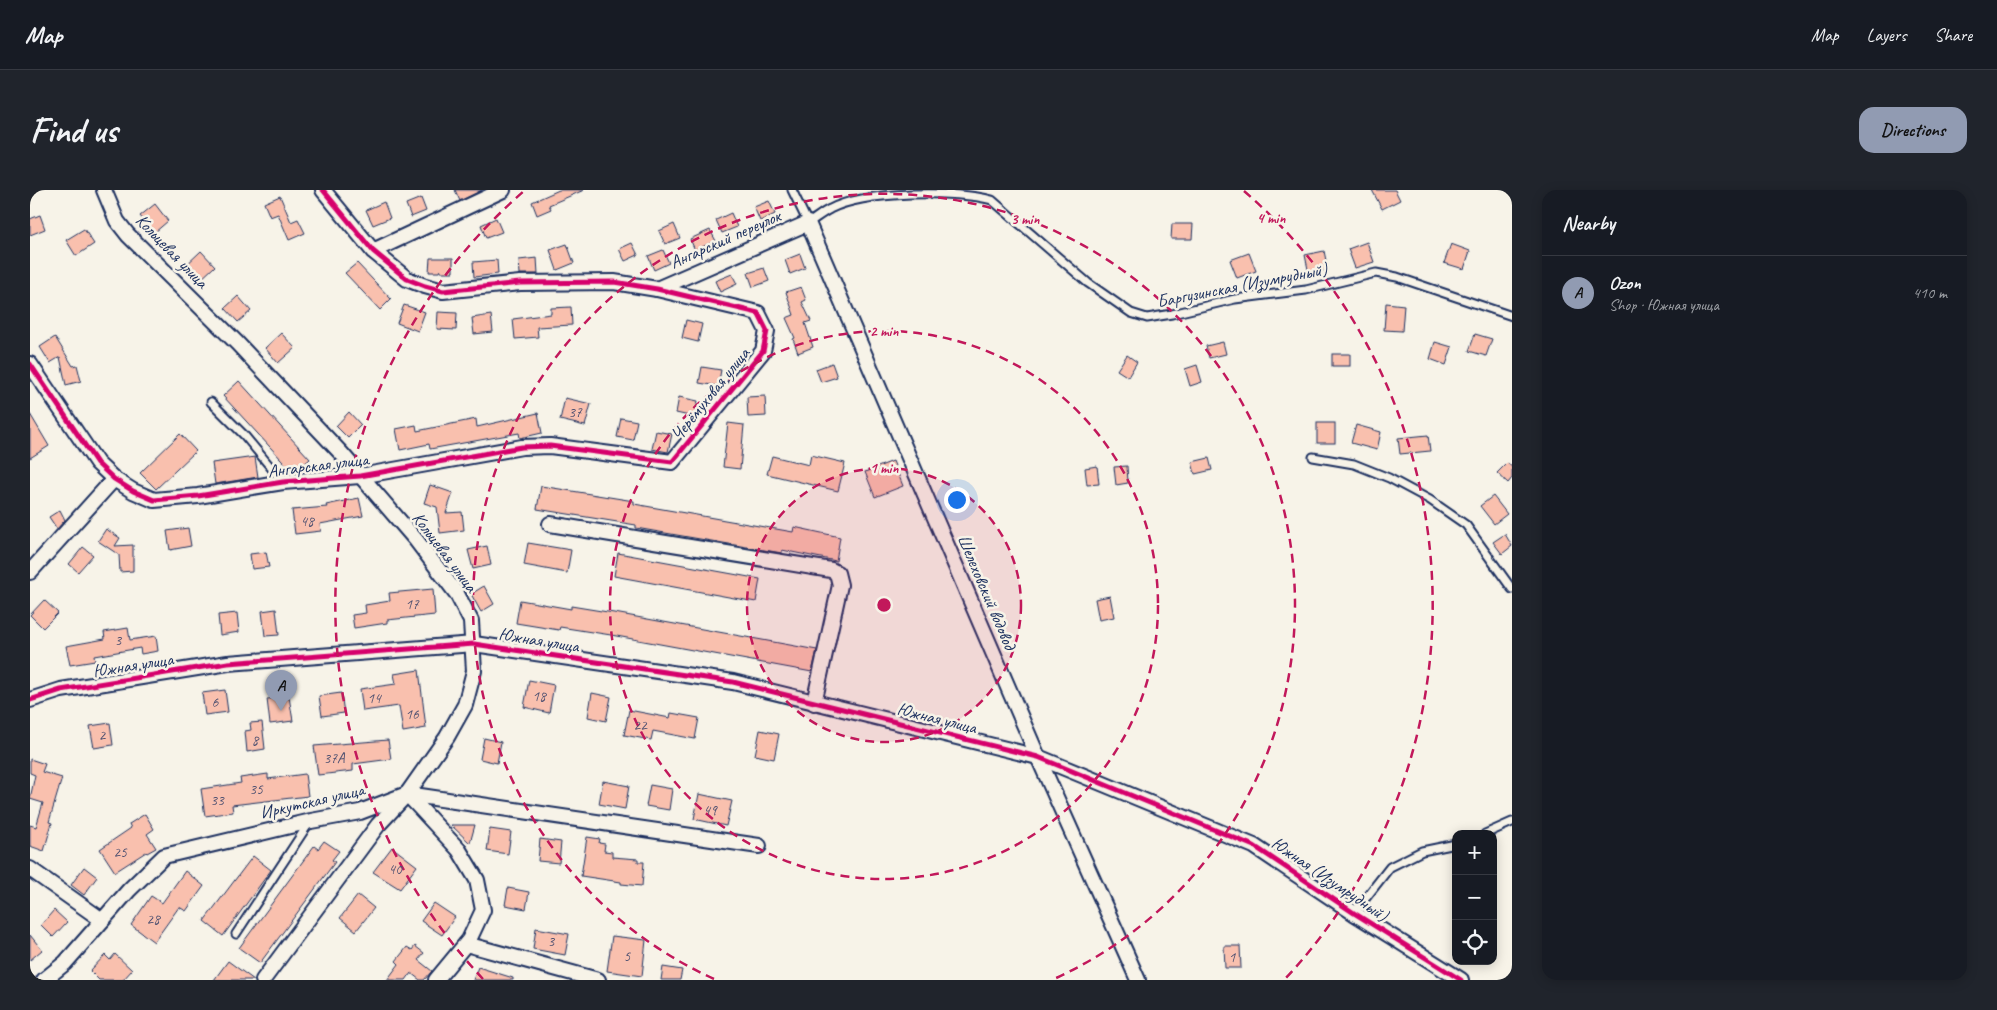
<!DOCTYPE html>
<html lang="en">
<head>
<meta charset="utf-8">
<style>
  body { margin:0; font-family:Caveat,sans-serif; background:#20242c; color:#f1f3f6 }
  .controls { position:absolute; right:15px; bottom:15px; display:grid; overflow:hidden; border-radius:10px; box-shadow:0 2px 12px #0003 }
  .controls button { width:45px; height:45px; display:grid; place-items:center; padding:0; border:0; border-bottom:1px solid #363941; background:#171b24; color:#f1f3f6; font:25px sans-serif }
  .you { position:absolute; left:926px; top:309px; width:18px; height:18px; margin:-12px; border:4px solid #fff; border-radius:50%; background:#1a73e8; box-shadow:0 0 0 8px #1a73e833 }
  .badge { display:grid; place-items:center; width:32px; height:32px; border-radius:50%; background:#919bb2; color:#111; font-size:16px; font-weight:700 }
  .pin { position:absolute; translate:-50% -41px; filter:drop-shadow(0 1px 2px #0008) }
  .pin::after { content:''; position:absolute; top:26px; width:18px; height:15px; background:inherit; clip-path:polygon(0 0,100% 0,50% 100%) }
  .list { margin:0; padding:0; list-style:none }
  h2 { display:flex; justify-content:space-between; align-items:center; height:65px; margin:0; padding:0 20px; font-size:21px }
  h2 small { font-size:16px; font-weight:400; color:#9ea1a6 }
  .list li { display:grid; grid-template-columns:32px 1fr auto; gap:15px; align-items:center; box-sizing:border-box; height:75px; padding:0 20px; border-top:1px solid #363941 }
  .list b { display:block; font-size:19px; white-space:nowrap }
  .list p { margin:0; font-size:16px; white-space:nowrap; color:#9ea1a6 }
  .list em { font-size:16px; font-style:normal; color:#9ea1a6 }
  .icon { flex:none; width:28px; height:28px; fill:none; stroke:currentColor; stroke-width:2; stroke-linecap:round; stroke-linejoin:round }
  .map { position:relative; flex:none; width:1482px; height:790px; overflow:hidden; border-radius:15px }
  header { display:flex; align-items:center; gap:30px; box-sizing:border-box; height:70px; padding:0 25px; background:#171b24; border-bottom:1px solid #363941 }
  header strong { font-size:24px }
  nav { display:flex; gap:28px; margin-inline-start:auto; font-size:18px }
  .intro { display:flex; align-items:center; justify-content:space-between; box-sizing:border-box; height:120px; padding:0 30px }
  h1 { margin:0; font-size:35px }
  .button { padding:12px 22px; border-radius:15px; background:#919bb2; color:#111; font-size:18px; font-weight:700 }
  main { display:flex; gap:30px; padding:0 30px }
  aside { flex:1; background:#171b24; border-radius:15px; box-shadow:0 2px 12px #0003 }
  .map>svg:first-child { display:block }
  .building { fill:#f9c0ae; stroke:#1b2f5e }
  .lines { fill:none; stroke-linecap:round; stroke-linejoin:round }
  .lane-casing { stroke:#1b2f5e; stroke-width:11 }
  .street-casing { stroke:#1b2f5e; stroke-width:18 }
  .lane { stroke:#f7f3e8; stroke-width:7 }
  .street { stroke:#f7f3e8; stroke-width:14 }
  .cycleway-casing { stroke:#f7f3e8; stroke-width:8 }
  .cycleway { stroke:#d6006c; stroke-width:5 }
  .ring { fill:none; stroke:#c2185b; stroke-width:2.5; stroke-dasharray:9 6 }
  .labels { text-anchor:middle; stroke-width:5; stroke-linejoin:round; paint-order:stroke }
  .number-label { font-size:15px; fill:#525372 }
  .street-label { font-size:18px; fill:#1b2f5e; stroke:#f7f3e8 }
  .centre { fill:#c2185b; stroke:#f7f3e8; stroke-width:2.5 }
  .ring-label { font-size:15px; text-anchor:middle; font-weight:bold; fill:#c2185b; stroke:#f7f3e8; stroke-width:5; stroke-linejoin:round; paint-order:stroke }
</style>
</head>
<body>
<header>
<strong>Map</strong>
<nav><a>Map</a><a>Layers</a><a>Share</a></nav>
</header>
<div class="intro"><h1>Find us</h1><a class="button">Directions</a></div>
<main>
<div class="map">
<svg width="1482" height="790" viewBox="0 0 1482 790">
  <rect width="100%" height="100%" fill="#f7f3e8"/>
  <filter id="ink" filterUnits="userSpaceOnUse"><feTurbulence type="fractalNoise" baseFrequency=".02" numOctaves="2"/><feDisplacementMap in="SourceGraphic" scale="10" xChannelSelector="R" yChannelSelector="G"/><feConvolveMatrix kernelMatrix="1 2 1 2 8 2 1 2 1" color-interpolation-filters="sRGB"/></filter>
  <g filter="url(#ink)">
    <g class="building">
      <polygon points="425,0 452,0 430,11"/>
      <polygon points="529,0 554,0 519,15 521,19 507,25 502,12"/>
      <polygon points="1342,0 1365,0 1370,10 1352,19"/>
      <polygon points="250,6 261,32 268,29 275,43 259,50 248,24 240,27 234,13"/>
      <polygon points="391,8 396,21 381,27 376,14"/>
      <polygon points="739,11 745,24 730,31 724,17"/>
      <polygon points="354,12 360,28 343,35 336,20"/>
      <polygon points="125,14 138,31 124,43 110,26"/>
      <polygon points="701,23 707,37 692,43 686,30"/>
      <polygon points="10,25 15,39 0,45 0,29"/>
      <polygon points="466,28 472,42 456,48 451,35"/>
      <polygon points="644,34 650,48 635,54 629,41"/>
      <polygon points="1142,34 1163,34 1162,49 1141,49"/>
      <polygon points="54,39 64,54 46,66 36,50"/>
      <polygon points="680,40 686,51 665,60 660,49"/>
      <polygon points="1337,52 1344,72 1325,78 1318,59"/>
      <polygon points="602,53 608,65 595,71 589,59"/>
      <polygon points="537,54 544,73 527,80 520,60"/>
      <polygon points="1421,54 1440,61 1434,79 1414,73"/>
      <polygon points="633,60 639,73 624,80 618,66"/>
      <polygon points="171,61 185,76 167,93 153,78"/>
      <polygon points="1294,61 1298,80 1279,84 1275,65"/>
      <polygon points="1219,63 1226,81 1207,88 1200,70"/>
      <polygon points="770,64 775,78 760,84 755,70"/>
      <polygon points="400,68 423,68 423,82 411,82 410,80 409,82 399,82"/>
      <polygon points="507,68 508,84 490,84 489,70"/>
      <polygon points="467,70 468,84 444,87 443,72"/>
      <polygon points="327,73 361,109 350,120 315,83"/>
      <polygon points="734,78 739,91 723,97 718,83"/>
      <polygon points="702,84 707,94 690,102 685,91"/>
      <polygon points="771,97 776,110 772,112 781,131 775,133 783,157 768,163 763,149 765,148 756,128 764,125 756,102"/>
      <polygon points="208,106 221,121 208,132 195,118"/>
      <polygon points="1356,113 1374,115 1372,141 1354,140"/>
      <polygon points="374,115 395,122 388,141 367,133"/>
      <polygon points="541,117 542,135 507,137 508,147 485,149 483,129 521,124 521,118"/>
      <polygon points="408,122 427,123 426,140 407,139"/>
      <polygon points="461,125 463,142 444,144 442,128"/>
      <polygon points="656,130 672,134 668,152 652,148"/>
      <polygon points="251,143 265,158 248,173 235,158"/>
      <polygon points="1445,144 1462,149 1456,166 1439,161"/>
      <polygon points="25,147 43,176 47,175 51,191 36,195 30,167 20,173 10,157"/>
      <polygon points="1193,152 1196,164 1179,168 1176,156"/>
      <polygon points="1405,152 1422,157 1416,175 1400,169"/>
      <rect x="1302" y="164" width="18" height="12"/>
      <polygon points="1097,165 1107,172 1098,187 1087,180"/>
      <polygon points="802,173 807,187 791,192 786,179"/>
      <polygon points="1167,175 1172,192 1160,196 1155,179"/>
      <polygon points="672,177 691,180 688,196 669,193"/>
      <polygon points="209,191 280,269 265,282 263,282 193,206"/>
      <polygon points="735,206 736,226 718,227 717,207"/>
      <polygon points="649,207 668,211 664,227 646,223"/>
      <polygon points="535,208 561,214 555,236 530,230"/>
      <polygon points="319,222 331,235 318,248 306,236"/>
      <polygon points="508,223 512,243 490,248 489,243 400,259 399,254 370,260 366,239 386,235 387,241 446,229 447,237"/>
      <polygon points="0,224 19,256 0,268"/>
      <polygon points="591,228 607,231 603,250 587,247"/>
      <polygon points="698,233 714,235 710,279 693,277"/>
      <rect x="1287" y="233" width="18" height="20"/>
      <polygon points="1326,235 1351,242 1347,260 1321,253"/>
      <polygon points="626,241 642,244 638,262 622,259"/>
      <polygon points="150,244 166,261 126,299 110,283"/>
      <polygon points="1398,245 1400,261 1370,264 1368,248"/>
      <polygon points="781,265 815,273 808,301 737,284 742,266 779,275"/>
      <polygon points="225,267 228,287 185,294 182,273"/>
      <polygon points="1179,268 1182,280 1165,284 1162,272"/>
      <polygon points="863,271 873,296 845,307 835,282"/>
      <polygon points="1477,273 1482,277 1482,288 1478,293 1467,283"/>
      <polygon points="1067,276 1069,294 1057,295 1055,278"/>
      <polygon points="1097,276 1098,293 1086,295 1084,277"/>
      <polygon points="400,295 423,303 416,323 432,322 434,340 410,343 407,317 394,313"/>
      <polygon points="511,296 604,311 604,314 763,342 764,337 810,347 806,371 752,360 752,363 728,359 606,338 606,335 507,319"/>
      <polygon points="1463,306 1477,324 1464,334 1450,316"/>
      <polygon points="329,308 333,326 290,334 291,341 265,344 262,320 297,317 296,315"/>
      <polygon points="30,320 35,330 27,339 19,327"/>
      <polygon points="158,338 161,356 140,360 137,341"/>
      <polygon points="76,339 90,348 85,356 103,355 103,381 90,382 89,365 68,351"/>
      <polygon points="1475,344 1482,356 1472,364 1463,352"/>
      <polygon points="498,353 541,360 537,383 494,375"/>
      <polygon points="457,356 461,375 443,379 438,360"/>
      <polygon points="53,357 63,365 48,382 39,374"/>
      <polygon points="236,362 239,377 222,379 220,364"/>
      <polygon points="588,363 730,389 726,412 584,386"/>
      <polygon points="454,396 464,414 451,422 441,404"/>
      <polygon points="403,399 405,425 357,430 357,433 324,438 322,425 336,423 335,415 360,411 359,403"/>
      <polygon points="1080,406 1084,427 1069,430 1065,409"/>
      <polygon points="14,410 28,423 13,438 0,425"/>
      <polygon points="490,410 541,419 541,416 590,424 787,460 782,482 581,445 530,437 529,440 486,433"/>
      <polygon points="246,419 249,445 235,446 232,421"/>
      <polygon points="207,423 209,442 190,445 188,425"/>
      <polygon points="98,438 100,450 126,446 128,461 111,464 110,458 64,466 65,471 40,475 36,456 75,449 74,442"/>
      <polygon points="389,480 396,538 373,542 369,516 333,521 330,499 366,494 364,484"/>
      <polygon points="499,490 524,495 519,523 494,517"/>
      <polygon points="195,500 198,522 175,525 172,503"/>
      <polygon points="311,503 314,523 292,526 289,506"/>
      <polygon points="562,503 581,507 576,531 558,527"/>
      <polygon points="259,507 263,531 240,534 237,509"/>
      <polygon points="599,520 640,528 641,523 669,528 665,549 623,541 621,550 594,545"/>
      <polygon points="232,532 235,559 217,562 215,541 221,540 220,533"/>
      <polygon points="80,533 83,555 64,558 60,536"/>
      <polygon points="730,540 749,544 744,569 725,565"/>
      <polygon points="454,548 471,552 467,573 450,569"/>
      <polygon points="358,550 361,569 323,574 323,581 288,585 284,556"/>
      <polygon points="0,569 15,574 12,582 32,588 19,632 22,633 14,661 0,656 0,635 6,637 13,613 0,609 5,585 0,583"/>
      <polygon points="238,584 238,589 275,584 278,606 202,615 203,622 175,626 171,599 211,593 210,588"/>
      <polygon points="573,591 599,596 595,619 569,614"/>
      <polygon points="620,595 642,599 639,620 616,616"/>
      <polygon points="669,604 702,611 696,636 664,629"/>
      <polygon points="115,624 124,639 117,644 126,658 117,663 116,662 85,682 70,659 101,638 99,634"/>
      <polygon points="421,635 445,635 440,653"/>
      <polygon points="460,639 481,642 478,664 457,661"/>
      <polygon points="557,647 570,649 569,653 575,654 574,661 582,662 582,667 608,669 608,672 614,672 612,696 591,694 591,692 551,686"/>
      <polygon points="510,649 531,652 529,673 508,671"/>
      <polygon points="294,651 309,661 302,670 305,672 230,773 209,758 284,656 288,659"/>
      <polygon points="362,657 387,676 370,699 343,682"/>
      <polygon points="223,666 241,680 193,746 174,731"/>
      <polygon points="54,677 67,687 54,705 41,695"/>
      <polygon points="155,681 174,696 156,721 149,717 124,752 101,735 121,706 132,713"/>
      <polygon points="478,698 499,702 496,719 475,715"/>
      <polygon points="328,705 344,718 326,741 310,728"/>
      <polygon points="404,713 425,727 412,745 391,731"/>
      <polygon points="24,720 37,732 23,747 11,735"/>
      <polygon points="506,738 539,744 535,765 503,759"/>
      <polygon points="0,745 12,760 0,770"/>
      <polygon points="582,746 616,750 612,786 577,781"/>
      <polygon points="385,756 394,763 388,770 402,781 394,790 390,790 381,783 376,790 357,790 369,774 366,771 377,757 382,760"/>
      <polygon points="1194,756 1210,756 1211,778 1195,778"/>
      <polygon points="85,764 102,780 93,790 69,790 60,781 75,765 80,770"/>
      <polygon points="198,771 224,790 184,790"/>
      <polygon points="448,777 483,788 483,790 443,790"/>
      <polygon points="633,777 652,780 650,790 631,790"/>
    </g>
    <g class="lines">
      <g class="lane-casing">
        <g id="lane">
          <path d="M762,0L778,33C785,29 792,23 800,19C834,1 928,0 962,10L1058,93L1101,123L1117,128L1142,124L1205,109L1276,100L1346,83L1367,87L1482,126"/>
          <polyline points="181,212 214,245 253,292"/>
          <polyline points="1283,267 1324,274 1359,288 1400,310 1436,335 1482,399"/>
          <polyline points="1455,644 1482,632"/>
          <polyline points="1324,723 1360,677 1392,661 1426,654"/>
          <polyline points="206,744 279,633"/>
        </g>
      </g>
      <g class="street-casing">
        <g id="street">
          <polyline points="74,0 87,31 98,45 207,153 311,263 386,350 427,404 441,431 444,481 435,515 417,547 377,604 348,635 233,790"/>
          <polyline points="343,61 473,0"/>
          <polyline points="627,99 778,33 1008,567 1108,790"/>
          <polyline points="0,174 67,273 84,289 103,301 124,310 168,306 253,292 330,286 492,257 520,256 642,272 733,161 737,141 728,123 627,99 584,92 490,93 413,101 395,96 377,89 343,61 293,0"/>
          <polyline points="520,334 801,380 807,383 810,395 784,513"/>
          <polyline points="0,382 84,289"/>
          <polyline points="0,510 31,500 198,473 444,454 703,492 1008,567 1224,656 1324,723 1431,790"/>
          <polyline points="377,604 429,660 447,690 453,720 439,750 406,790"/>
          <polyline points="0,679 72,730"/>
          <polyline points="436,754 568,790"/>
          <polyline points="14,790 35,773 99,700 134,666 281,631 330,622 377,604 729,656"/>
        </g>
      </g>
      <use href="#lane" class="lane"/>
      <use href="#street" class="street"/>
      <g class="cycleway-casing">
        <g id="cycleway">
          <polyline points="0,174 67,273 84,289 103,301 124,310 168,306 253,292 330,286 492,257 520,256 642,272 733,161 737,141 728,123 627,99 584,92 490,93 413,101 395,96 377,89 343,61 293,0"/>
          <polyline points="0,510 31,500 198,473 444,454 703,492 1008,567 1224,656 1324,723 1431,790"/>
        </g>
      </g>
      <use href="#cycleway" class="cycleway"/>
    </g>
  </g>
  <circle cx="854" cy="415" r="137" fill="#c2185b" fill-opacity=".12"/>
  <g class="ring">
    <circle cx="854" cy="415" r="137"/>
    <circle cx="854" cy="415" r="274"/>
    <path d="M684 789A411 411 0 1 1 1024 789"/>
    <path d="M453 789A548 548 0 0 1 494 1M1214 1A548 548 0 0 1 1255 789"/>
  </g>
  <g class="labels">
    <g class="number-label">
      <text x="545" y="227">37</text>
      <text x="277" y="336">48</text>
      <text x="382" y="419">17</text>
      <text x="88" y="455">3</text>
      <text x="509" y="511">18</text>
      <text x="344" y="513">14</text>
      <text x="185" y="517">6</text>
      <text x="382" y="529">16</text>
      <text x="610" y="540">22</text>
      <text x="72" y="550">2</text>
      <text x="225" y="555">8</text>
      <text x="304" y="573">37А</text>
      <text x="226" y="604">35</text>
      <text x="187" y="615">33</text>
      <text x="680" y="625">49</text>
      <text x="90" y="667">25</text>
      <text x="365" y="684">40</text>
      <text x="123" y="734">28</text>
      <text x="521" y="756">3</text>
      <text x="597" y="771">5</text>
      <text x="1202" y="772">1</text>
    </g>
    <g class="street-label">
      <text transform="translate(695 49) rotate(-24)" y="6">Ангарский переулок</text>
      <text transform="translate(142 61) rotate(46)" y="6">Кольцевая улица</text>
      <text transform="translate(1212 95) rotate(-11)" y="6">Баргузинская (Изумрудный)</text>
      <text transform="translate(680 204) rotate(-51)" y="6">Черёмуховая улица</text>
      <text transform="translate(288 275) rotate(-7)" y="6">Ангарская улица</text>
      <text transform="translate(415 362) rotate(53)" y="6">Кольцевая улица</text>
      <text transform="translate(957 402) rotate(67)" y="6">Шелеховский водовод</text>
      <text transform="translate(509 450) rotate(9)" y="6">Южная улица</text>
      <text transform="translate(103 475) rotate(-9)" y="6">Южная улица</text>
      <text transform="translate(907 528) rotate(14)" y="6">Южная улица</text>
      <text transform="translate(282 611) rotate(-13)" y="6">Иркутская улица</text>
      <text transform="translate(1300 689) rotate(34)" y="6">Южная (Изумрудный)</text>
    </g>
  </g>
  <circle cx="854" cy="415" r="8" class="centre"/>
  <g class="ring-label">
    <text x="1241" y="33">4 min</text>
    <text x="995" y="34">3 min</text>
    <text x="854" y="146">2 min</text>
    <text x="854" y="283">1 min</text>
  </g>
</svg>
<div class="controls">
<button>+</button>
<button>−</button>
<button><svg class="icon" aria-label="locate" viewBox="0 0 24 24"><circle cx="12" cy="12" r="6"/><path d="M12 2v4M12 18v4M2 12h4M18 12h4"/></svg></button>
</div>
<div class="you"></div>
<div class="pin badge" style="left:251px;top:521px">A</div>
</div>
<aside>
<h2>Nearby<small></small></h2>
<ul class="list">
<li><span class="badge">A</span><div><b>Ozon</b><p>Shop · Южная улица</p></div><em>410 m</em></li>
</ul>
</aside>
</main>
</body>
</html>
